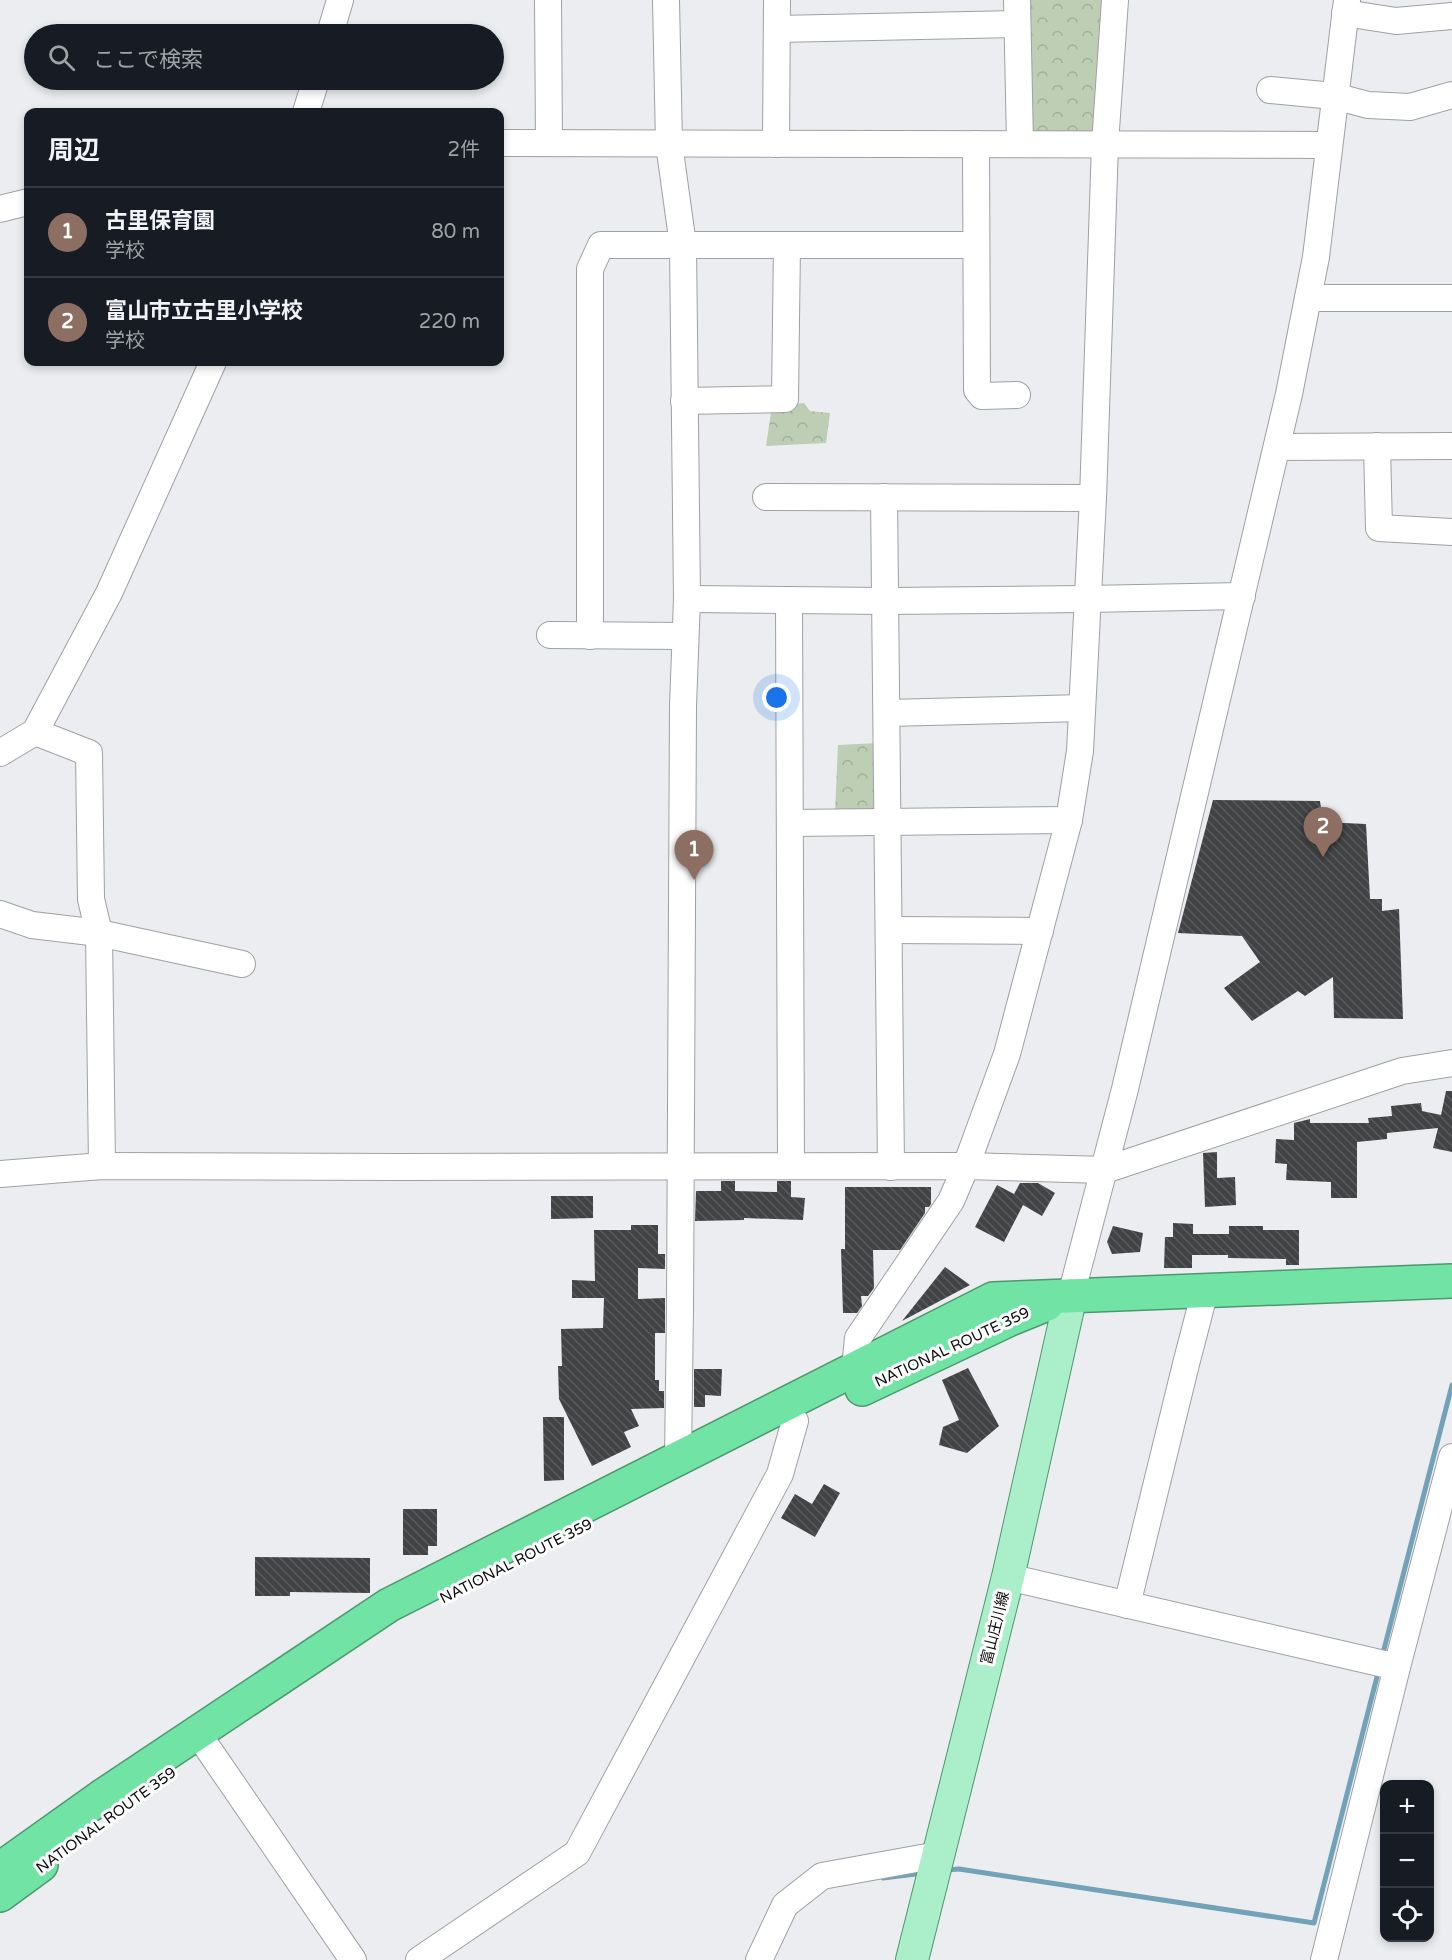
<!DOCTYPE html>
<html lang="ja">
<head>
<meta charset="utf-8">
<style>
  body { margin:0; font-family:"Varela Round","Noto Sans JP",sans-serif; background:#20242c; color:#f1f3f6 }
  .controls { position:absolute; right:18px; bottom:18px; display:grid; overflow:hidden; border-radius:12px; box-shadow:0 3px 9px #0003 }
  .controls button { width:54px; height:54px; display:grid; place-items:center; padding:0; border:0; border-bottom:2px solid #363941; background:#171b24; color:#f1f3f6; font:30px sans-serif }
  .you { position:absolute; left:777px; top:698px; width:21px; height:21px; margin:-15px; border:4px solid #fff; border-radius:50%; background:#1a73e8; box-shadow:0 0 0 9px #1a73e833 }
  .badge { display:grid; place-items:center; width:39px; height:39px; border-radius:50%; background:#7c3aed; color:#fff; font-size:20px; font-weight:700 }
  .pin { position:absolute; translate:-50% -50px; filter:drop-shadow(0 2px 3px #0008) }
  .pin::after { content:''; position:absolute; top:32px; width:21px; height:18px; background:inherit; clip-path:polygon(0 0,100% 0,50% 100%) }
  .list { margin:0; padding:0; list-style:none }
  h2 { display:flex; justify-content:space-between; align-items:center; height:78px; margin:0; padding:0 24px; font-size:26px }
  h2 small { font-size:20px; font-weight:400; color:#9ea1a6 }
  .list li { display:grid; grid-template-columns:39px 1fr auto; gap:18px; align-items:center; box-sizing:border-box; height:90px; padding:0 24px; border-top:2px solid #363941 }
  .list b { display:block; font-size:22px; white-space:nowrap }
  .list p { margin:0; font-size:20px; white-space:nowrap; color:#9ea1a6 }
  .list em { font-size:20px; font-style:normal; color:#9ea1a6 }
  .icon { flex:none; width:33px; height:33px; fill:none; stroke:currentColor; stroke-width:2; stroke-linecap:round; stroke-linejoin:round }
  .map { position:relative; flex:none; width:1452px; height:1960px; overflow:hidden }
  .search { position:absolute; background:#171b24; box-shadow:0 3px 9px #0003; left:24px; top:24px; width:480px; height:66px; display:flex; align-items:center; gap:15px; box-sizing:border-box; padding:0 21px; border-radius:33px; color:#9ea1a6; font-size:22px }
  .panel { position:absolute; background:#171b24; box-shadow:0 3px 9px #0003; left:24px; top:108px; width:480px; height:258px; border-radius:12px }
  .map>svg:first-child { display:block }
  .park { fill:url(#park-crowns) }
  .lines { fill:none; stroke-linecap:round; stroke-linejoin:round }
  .stream { stroke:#72a2b7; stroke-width:5 }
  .building { fill:url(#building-back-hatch) }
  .minor-casing { stroke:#9fa0a3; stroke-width:28 }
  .major-casing { stroke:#4d986f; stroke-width:34 }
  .highway-casing { stroke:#4d986f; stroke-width:36 }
  .minor { stroke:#fff; stroke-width:26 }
  .major { stroke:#aaefc9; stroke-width:32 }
  .highway { stroke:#71e4a5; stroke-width:33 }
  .labels { text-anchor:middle; stroke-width:6; stroke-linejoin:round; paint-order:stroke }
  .street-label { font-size:15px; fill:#0b0b0c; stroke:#fff }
</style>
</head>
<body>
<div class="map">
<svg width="1452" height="1960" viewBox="0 0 1452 1960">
  <defs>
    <pattern id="park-crowns" width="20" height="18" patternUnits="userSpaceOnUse" patternTransform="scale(1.5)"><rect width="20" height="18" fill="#bdceb5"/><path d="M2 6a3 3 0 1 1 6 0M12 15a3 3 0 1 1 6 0" fill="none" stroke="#a1b09a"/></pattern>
    <pattern id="building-back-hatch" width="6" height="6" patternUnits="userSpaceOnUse" patternTransform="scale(1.5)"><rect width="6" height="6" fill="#424345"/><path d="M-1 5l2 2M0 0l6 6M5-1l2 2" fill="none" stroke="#595a5c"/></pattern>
  </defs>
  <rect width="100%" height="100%" fill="#ecedf0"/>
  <g class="park">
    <polygon points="1025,0 1104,0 1097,136 1027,135"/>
    <polygon points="804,403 810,411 830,413 826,443 766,446 772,406"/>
    <polygon points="878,743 877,811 835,812 838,745"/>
  </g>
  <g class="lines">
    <g class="stream">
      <polyline points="1382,1657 1452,1385"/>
      <polyline points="946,1870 959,1869 1314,1923 1379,1669"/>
      <polyline points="883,1878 924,1873"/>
    </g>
  </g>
  <g class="building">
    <polygon points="1213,800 1320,801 1323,822 1366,824 1370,899 1382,899 1382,911 1399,909 1403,1019 1334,1018 1333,977 1305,996 1298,991 1252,1021 1224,988 1260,962 1242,936 1178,933"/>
    <polygon points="1446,1091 1452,1091 1452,1152 1433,1148 1438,1128 1387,1133 1387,1139 1357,1142 1357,1198 1331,1198 1331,1182 1286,1180 1287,1164 1275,1163 1276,1139 1294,1140 1294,1123 1310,1119 1310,1123 1369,1123 1368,1118 1392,1116 1391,1106 1421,1103 1422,1111 1441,1115"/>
    <polygon points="1217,1152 1217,1178 1235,1177 1236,1205 1205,1207 1203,1153"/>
    <polygon points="721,1181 735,1181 735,1191 777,1192 777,1181 791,1181 791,1197 805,1198 803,1220 744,1218 744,1220 695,1221 696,1191 721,1191"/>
    <polygon points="1020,1183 1038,1183 1055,1193 1042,1216 1023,1205 1004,1242 975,1227 997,1185 1014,1194"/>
    <polygon points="845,1187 931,1187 931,1204 929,1207 925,1207 925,1213 900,1250 873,1250 874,1288 868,1296 861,1296 862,1306 857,1313 843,1313 841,1249 845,1249"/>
    <polygon points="551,1196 593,1196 593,1218 551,1219"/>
    <polygon points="1173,1223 1193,1224 1193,1234 1229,1234 1229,1226 1263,1226 1263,1230 1299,1230 1299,1265 1286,1265 1286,1259 1228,1258 1228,1255 1192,1255 1192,1268 1164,1268 1165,1237 1173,1237"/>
    <polygon points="631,1225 658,1225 658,1254 665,1254 665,1269 638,1268 638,1299 665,1298 665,1333 655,1333 655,1380 659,1380 659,1391 664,1391 664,1408 631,1409 639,1426 624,1432 631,1447 592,1466 559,1399 558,1366 562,1366 561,1329 603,1328 604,1298 572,1298 572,1280 595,1281 594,1230 631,1230"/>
    <polygon points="1113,1226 1143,1233 1140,1252 1112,1254 1107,1242"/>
    <polygon points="945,1267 970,1285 902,1321"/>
    <polygon points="968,1368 999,1426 967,1453 939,1445 943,1427 959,1420 942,1380"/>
    <polygon points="694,1369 722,1369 721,1396 705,1395 705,1407 694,1407"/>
    <polygon points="543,1417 564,1417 564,1480 544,1481"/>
    <polygon points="824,1484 840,1493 815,1537 781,1518 795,1494 812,1504"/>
    <polygon points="403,1509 437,1509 437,1546 428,1546 428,1555 403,1555"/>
    <polygon points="255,1557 370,1558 370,1593 290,1592 290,1596 255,1596"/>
  </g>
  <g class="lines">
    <g class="minor-casing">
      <g id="minor">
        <polyline points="548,0 549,143"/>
        <polyline points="666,0 669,144 683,245 687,599 683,706 680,1309 678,1458"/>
        <polyline points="1017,0 1020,144"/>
        <polyline points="1345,13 1396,21 1452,16"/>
        <polyline points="777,29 1017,24"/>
        <polyline points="330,34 340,0"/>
        <polyline points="1270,90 1334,96 1368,105 1410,107 1452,95"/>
        <polyline points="306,112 316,80"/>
        <polyline points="500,143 1328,145"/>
        <polyline points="776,144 777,0"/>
        <polyline points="976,144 977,390 982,396 1017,395"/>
        <polyline points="0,209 28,202"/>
        <polyline points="1308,298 1452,298"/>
        <polyline points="684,401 785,399 787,245"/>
        <polyline points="1377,446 1379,528 1452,532"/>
        <polyline points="1277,447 1452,446"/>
        <polyline points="766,497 1093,498"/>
        <polyline points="884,497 891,1167"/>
        <polyline points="687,599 886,601 1087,599 1242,596"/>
        <polyline points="789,600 791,1166"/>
        <polyline points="550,635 685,636"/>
        <polyline points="590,636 590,269 601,245 976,245"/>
        <polyline points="887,713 1082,708"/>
        <polyline points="35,732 89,753 91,899 99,933 102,1166"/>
        <polyline points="0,753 35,732 109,593 213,362"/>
        <polyline points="790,823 1069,820"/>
        <polyline points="0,914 32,925 99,933 242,964"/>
        <polyline points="889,930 1040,931"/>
        <polyline points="0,1174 102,1166 399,1167 966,1166 1105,1170 1402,1071 1452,1063"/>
        <polyline points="1071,1295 1125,1089 1289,394 1316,257 1347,0"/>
        <polyline points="855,1368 858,1338 951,1201 966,1166 1007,1054 1069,820 1080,751 1093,498 1105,144 1115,0"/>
        <polyline points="1008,1577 1397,1667"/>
        <polyline points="1127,1605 1186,1364 1205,1291"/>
        <polyline points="207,1747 353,1960"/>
        <polyline points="419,1960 577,1853 780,1474 795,1421"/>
        <polyline points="759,1960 785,1905 822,1876 938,1855"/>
        <polyline points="1324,1960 1397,1667 1452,1457"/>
      </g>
    </g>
    <g class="major-casing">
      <polyline id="major" points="912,1960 1008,1577 1071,1295"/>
    </g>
    <g class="highway-casing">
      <g id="highway">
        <polyline points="862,1389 1010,1319 1047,1304"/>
        <polyline points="0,1869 104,1795 389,1605 993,1299 1452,1281"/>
        <polyline points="0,1895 41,1865"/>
      </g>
    </g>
    <use href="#minor" class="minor"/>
    <use href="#major" class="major"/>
    <use href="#highway" class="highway"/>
  </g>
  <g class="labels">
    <g class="street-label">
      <text transform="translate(952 1347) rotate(-25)" y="5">NATIONAL ROUTE 359</text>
      <text transform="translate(516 1561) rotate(-27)" y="5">NATIONAL ROUTE 359</text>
      <text transform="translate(995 1628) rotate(-76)" y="5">富山庄川線</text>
      <text transform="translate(106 1820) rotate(-36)" y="5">NATIONAL ROUTE 359</text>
    </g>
  </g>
</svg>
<div class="controls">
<button>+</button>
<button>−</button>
<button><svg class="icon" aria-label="locate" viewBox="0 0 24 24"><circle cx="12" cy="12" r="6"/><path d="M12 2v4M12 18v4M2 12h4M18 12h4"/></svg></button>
</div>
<div class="you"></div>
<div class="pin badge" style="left:694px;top:880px;background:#8d6e63">1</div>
<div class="pin badge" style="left:1323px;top:857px;background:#8d6e63">2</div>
<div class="search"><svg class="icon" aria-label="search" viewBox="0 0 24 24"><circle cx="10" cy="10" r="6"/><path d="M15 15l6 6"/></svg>ここで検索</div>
<section class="panel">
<h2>周辺<small>2件</small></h2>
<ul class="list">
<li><span class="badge" style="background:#8d6e63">1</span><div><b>古里保育園</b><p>学校</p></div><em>80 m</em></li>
<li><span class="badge" style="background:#8d6e63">2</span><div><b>富山市立古里小学校</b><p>学校</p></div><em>220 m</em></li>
</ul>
</section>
</div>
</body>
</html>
